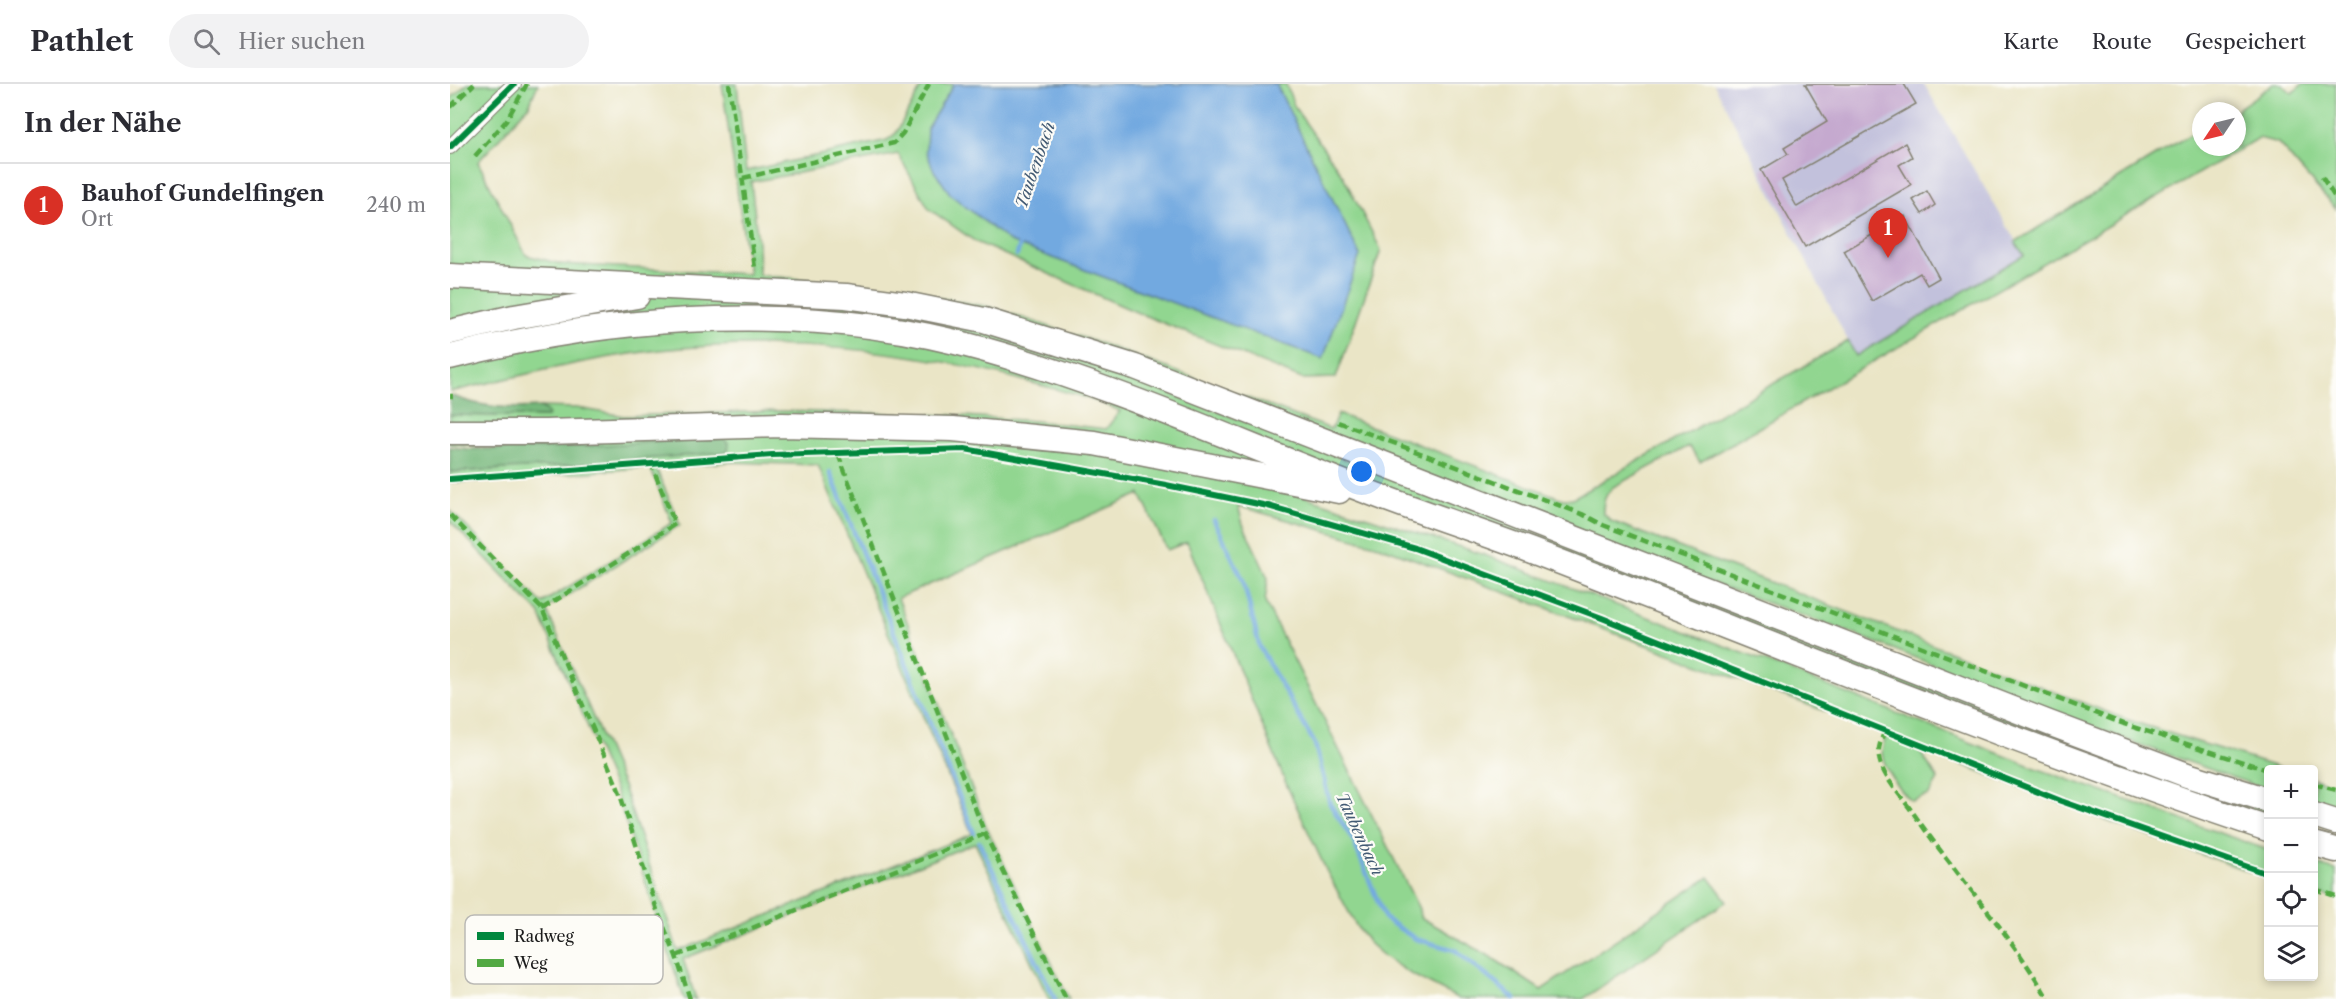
<!DOCTYPE html>
<html lang="de">
<head>
<meta charset="utf-8">
<style>
  body { margin:0; font-family:"Libre Caslon Text",serif; background:#f2f2f3; color:#2b2b33 }
  .controls { position:absolute; right:18px; bottom:18px; display:grid; overflow:hidden; border-radius:6px; box-shadow:0 3px 9px #0003 }
  .controls button { width:54px; height:54px; display:grid; place-items:center; padding:0; border:0; border-bottom:2px solid #e1e1e2; background:#fff; color:#2b2b33; font:30px sans-serif }
  .compass { position:absolute; left:1742px; top:18px; width:54px; height:54px; border-radius:50%; background:#fff; box-shadow:0 3px 9px #0003; rotate:235deg }
  .you { position:absolute; left:912px; top:388px; width:21px; height:21px; margin:-15px; border:4px solid #fff; border-radius:50%; background:#1a73e8; box-shadow:0 0 0 9px #1a73e833 }
  .badge { display:grid; place-items:center; width:39px; height:39px; border-radius:50%; background:#d93025; color:#fff; font-size:20px; font-weight:700 }
  .pin { position:absolute; translate:-50% -50px; filter:drop-shadow(0 2px 3px #0008) }
  .pin::after { content:''; position:absolute; top:32px; width:21px; height:18px; background:inherit; clip-path:polygon(0 0,100% 0,50% 100%) }
  .list { margin:0; padding:0; list-style:none }
  h2 { display:flex; justify-content:space-between; align-items:center; height:78px; margin:0; padding:0 24px; font-size:26px }
  h2 small { font-size:20px; font-weight:400; color:#7c7c81 }
  .list li { display:grid; grid-template-columns:39px 1fr auto; gap:18px; align-items:center; box-sizing:border-box; height:84px; padding:0 24px; border-top:2px solid #e1e1e2 }
  .list b { display:block; font-size:22px; white-space:nowrap }
  .list p { margin:0; font-size:20px; white-space:nowrap; color:#7c7c81 }
  .list em { font-size:20px; font-style:normal; color:#7c7c81 }
  .icon { flex:none; width:33px; height:33px; fill:none; stroke:currentColor; stroke-width:2; stroke-linecap:round; stroke-linejoin:round }
  .map { position:relative; flex:none; width:1886px; height:915px; overflow:hidden }
  header { display:flex; align-items:center; gap:36px; box-sizing:border-box; height:84px; padding:0 30px; background:#fff; border-bottom:2px solid #e1e1e2 }
  header strong { font-size:28px }
  nav { display:flex; gap:33px; margin-inline-start:auto; font-size:21px }
  .search { width:420px; height:54px; background:#f2f2f3; display:flex; align-items:center; gap:15px; box-sizing:border-box; padding:0 21px; border-radius:33px; color:#7c7c81; font-size:22px }
  main { display:flex }
  aside { flex:1; background:#fff }
  .map>svg:first-child { display:block }
  .industrial { fill:#c2c1dc }
  .green { fill:#91d690; stroke:#567956; stroke-width:1.5; fill-rule:evenodd }
  .forest { fill:#74b77a; stroke:#486a4b; stroke-width:1.5 }
  .water { fill:#72a9e0; stroke:#47627e; stroke-width:1.5 }
  .lines { fill:none; stroke-linecap:round; stroke-linejoin:round }
  .stream { stroke:#72a9e0; stroke-width:4.5 }
  .building { fill:#c5a9cf }
  .street-casing { stroke:#838071; stroke-width:16 }
  .highway-casing { stroke:#838071; stroke-width:27 }
  .street { stroke:#fff; stroke-width:14 }
  .highway { stroke:#fff; stroke-width:24 }
  .quiet { stroke:#52a943; stroke-width:4.5; stroke-dasharray:9 4.5; stroke-linecap:butt }
  .cycleway-casing { stroke:#fdfcf7; stroke-width:10 }
  .cycleway { stroke:#00873e; stroke-width:6 }
  .labels { text-anchor:middle; stroke-width:4.5; stroke-linejoin:round; paint-order:stroke }
  .water-label { font-size:16px; font-style:italic; fill:#435b74; stroke:#fdfcf7 }
  .key { fill:#fdfcf7; stroke:#bab9b5; stroke-width:1.5 }
  .key-label { font-size:16px; fill:#1c1c1c }
</style>
</head>
<body>
<header>
<strong>Pathlet</strong>
<div class="search"><svg class="icon" aria-label="search" viewBox="0 0 24 24"><circle cx="10" cy="10" r="6"/><path d="M15 15l6 6"/></svg>Hier suchen</div>
<nav><a>Karte</a><a>Route</a><a>Gespeichert</a></nav>
</header>
<main>
<aside>
<h2>In der Nähe<small></small></h2>
<ul class="list">
<li><span class="badge">1</span><div><b>Bauhof Gundelfingen</b><p>Ort</p></div><em>240 m</em></li>
</ul>
</aside>
<div class="map">
<svg width="1886" height="915" viewBox="0 0 1886 915">
  <rect width="100%" height="100%" fill="#fdfcf7"/>
  <filter id="ink" filterUnits="userSpaceOnUse"><feTurbulence type="fractalNoise" baseFrequency=".0167" numOctaves="2"/><feDisplacementMap in="SourceGraphic" scale="12" xChannelSelector="R" yChannelSelector="G"/><feConvolveMatrix kernelMatrix="1 2 1 2 8 2 1 2 1" color-interpolation-filters="sRGB"/></filter>
  <filter id="wash" filterUnits="userSpaceOnUse"><feTurbulence type="fractalNoise" baseFrequency=".008" numOctaves="4" result="noise"/><feDisplacementMap in="SourceGraphic" scale="24" xChannelSelector="R" yChannelSelector="G"/><feGaussianBlur stdDeviation="1.35" result="paint"/><feColorMatrix in="noise" values="0 0 0 0 0 0 0 0 0 0 0 0 0 0 0 0 0 1.4 0 .05"/><feComposite in="paint" operator="in"/></filter>
  <g filter="url(#wash)">
    <rect width="100%" height="100%" fill="#eae5c6"/>
    <polygon class="industrial" points="1264,0 1474,0 1574,171 1406,272"/>
    <g class="green">
      <path d="M17,0H88L79,21L28,78L76,171L111,180L299,190L272,0H287L296,87L437,56L446,49L473,0H836L845,24L893,92L931,166L886,294L852,295L686,228L526,158L479,125L448,70L301,98L308,158L309,191L423,202L540,223L655,261L881,345L888,330L1113,415L1123,414L1398,257L1406,272L1574,171L1565,158L1749,45L1751,44V63H1787V27H1785L1823,0H1832L1842,9L1853,0H1886V125L1828,59L1809,54L1250,378L1239,362L1163,403C1155,411 1153,417 1153,429L1161,437L1675,635L1833,685L1818,686V706L1685,659L1396,547L593,261L1818,725V738L846,385L841,408L1032,470L1330,583L1583,683L1818,766V794L1668,741L1467,663L1488,695L1479,711L1462,717C1451,710 1433,682 1432,669C1432,663 1435,655 1437,650L929,462L788,422L793,440L818,494L815,518L969,825L970,833L1041,873L1091,906L1259,793L1277,817L1133,915H1009L959,889L935,873L919,859L907,843L877,788L837,702L737,458L717,466L690,410L448,514L537,744L619,915H599L525,759L233,875L246,915H234L165,706L89,529L0,437V426L92,519L222,439L200,383L28,397L0,398V388L112,382L100,364L0,360V331L97,333L98,329L91,323L127,324L174,332L329,327L499,331L585,337L656,345L670,327C640,313 607,306 575,297C458,264 331,254 210,266C139,274 69,292 0,308V15ZM279,378L368,381L522,750L228,867L173,702L96,525L230,441L206,384Z"/>
      <polygon points="1864,695 1886,701 1886,727 1864,721"/>
      <polygon points="1864,780 1886,786 1886,815 1864,808"/>
    </g>
    <g class="forest">
      <path d="M3,312C32,324 61,325 91,323L98,329L97,333L0,331V313Z"/>
      <polygon points="273,354 279,359 278,368 112,382 0,388 0,363 19,365 100,364"/>
    </g>
    <polygon class="water" points="504,0 826,0 910,171 873,275 560,158 501,111 484,87 476,67 477,44"/>
    <g class="lines">
      <g class="stream">
        <polyline points="567,171 571,156"/>
        <polyline points="380,388 524,749"/>
        <polyline points="764,436 793,496 810,564 865,660 880,720 903,756 935,835 966,855 1005,866 1065,915"/>
        <polyline points="529,758 605,915"/>
      </g>
    </g>
    <g id="blocks">
      <g class="building">
        <polygon points="1355,0 1454,0 1466,20 1332,96 1347,123 1455,59 1462,73 1449,81 1461,101 1355,163 1311,86 1338,70 1334,64 1377,38"/>
        <polygon points="1477,107 1485,121 1472,130 1463,116"/>
        <polygon points="1455,132 1489,194 1477,201 1470,189 1422,217 1394,167"/>
      </g>
    </g>
  </g>
  <g filter="url(#ink)">
    <use href="#blocks" fill-opacity="0" stroke="#838071" stroke-width="1.5"/>
    <g class="lines">
      <g class="street-casing">
        <polyline id="street" points="0,63 64,0"/>
      </g>
      <g class="highway-casing">
        <g id="highway">
          <polyline points="0,192 396,212 455,220 534,236 685,283 1599,639 1737,691 1818,716"/>
          <polyline points="0,248 64,233 187,212"/>
          <path d="M0,273C167,230 365,217 532,265C671,304 802,365 937,415C985,433 1034,449 1082,467C1327,561 1569,662 1818,745"/>
          <polyline points="0,348 96,348 332,341 503,345 644,359 889,407"/>
          <polyline points="1864,731 1886,738"/>
          <polyline points="1864,760 1886,766"/>
        </g>
      </g>
      <use href="#street" class="street"/>
      <use href="#highway" class="highway"/>
      <g class="quiet">
        <polyline points="279,0 305,184"/>
        <polyline points="0,23 24,0"/>
        <polyline points="25,72 56,37 77,0"/>
        <polyline points="1872,93 1886,115"/>
        <polyline points="293,94 444,59 453,49 479,0"/>
        <polyline points="0,312 3,312"/>
        <polyline points="888,338 1132,430 1153,441 1674,640 1818,686"/>
        <polyline points="388,370 535,750 616,915"/>
        <polyline points="0,431 92,525 168,704 207,826 226,872 240,915"/>
        <polyline points="92,525 225,440 201,379"/>
        <path d="M1435,646C1430,659 1426,667 1431,681C1436,696 1454,716 1464,730C1507,793 1560,848 1598,915"/>
        <polyline points="1864,700 1886,706"/>
        <polyline points="1864,805 1886,812"/>
        <polyline points="226,872 297,846 535,750"/>
      </g>
      <g class="cycleway-casing">
        <g id="cycleway">
          <polyline points="0,63 64,0"/>
          <polyline points="0,395 322,371 515,365 716,401 818,422 965,464 1152,534 1611,717 1818,790"/>
        </g>
      </g>
      <use href="#cycleway" class="cycleway"/>
    </g>
  </g>
  <g class="labels">
    <g class="water-label">
      <text transform="translate(585 81) rotate(-71)" y="6">Taubenbach</text>
      <text transform="translate(910 750) rotate(65)" y="6">Taubenbach</text>
    </g>
  </g>
  <rect x="15" y="831" width="198" height="69" rx="9" class="key"/>
  <rect x="27" y="848" width="27" height="8" fill="#00873e"/>
  <rect x="27" y="875" width="27" height="8" fill="#52a943"/>
  <g class="key-label">
    <text x="64" y="858">Radweg</text>
    <text x="64" y="885">Weg</text>
  </g>
</svg>
<div class="controls">
<button>+</button>
<button>−</button>
<button><svg class="icon" aria-label="locate" viewBox="0 0 24 24"><circle cx="12" cy="12" r="6"/><path d="M12 2v4M12 18v4M2 12h4M18 12h4"/></svg></button>
<button><svg class="icon" aria-label="layers" viewBox="0 0 24 24"><path d="M12 4l9 5-9 5-9-5zM3 14l9 5 9-5"/></svg></button>
</div>
<svg class="compass" viewBox="-18 -18 36 36"><path d="M0-13l5 13h-10z" fill="#e53935"/><path d="M0 13l5-13h-10z" fill="#7c7c81"/></svg>
<div class="you"></div>
<div class="pin badge" style="left:1438px;top:174px">1</div>
</div>
</main>
</body>
</html>
